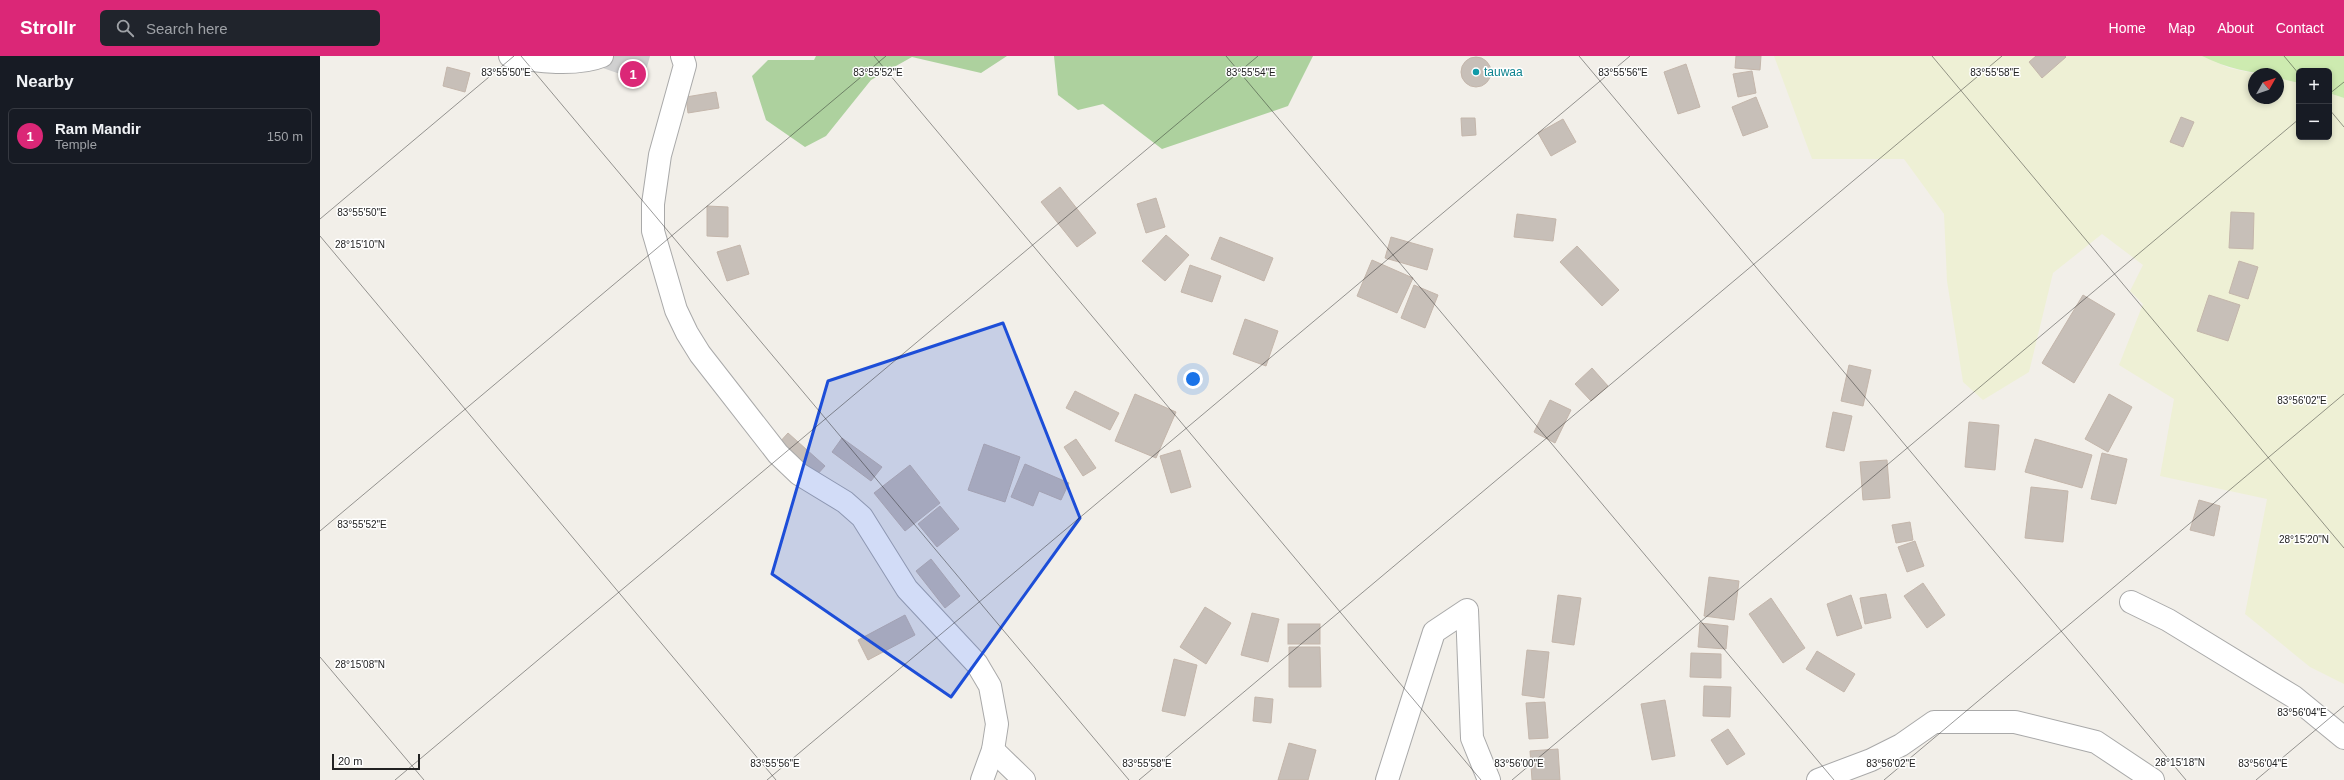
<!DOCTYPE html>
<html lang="en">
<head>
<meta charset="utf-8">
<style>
  body { margin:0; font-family:Arial,sans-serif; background:#20242c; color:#f1f3f6 }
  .controls { position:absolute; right:12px; top:12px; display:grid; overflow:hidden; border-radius:6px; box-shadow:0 2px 6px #0003 }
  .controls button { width:36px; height:36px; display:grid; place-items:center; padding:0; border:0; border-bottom:1px solid #363941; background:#171b24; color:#f1f3f6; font:20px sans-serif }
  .compass { position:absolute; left:1928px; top:12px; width:36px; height:36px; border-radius:50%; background:#171b24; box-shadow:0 2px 6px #0003; rotate:50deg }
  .scale { position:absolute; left:12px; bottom:10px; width:88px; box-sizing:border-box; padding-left:4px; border:2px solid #222; border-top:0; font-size:11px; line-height:14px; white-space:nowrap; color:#222; -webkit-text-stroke:3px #fff; paint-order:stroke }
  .you { position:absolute; left:873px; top:323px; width:14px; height:14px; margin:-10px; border:3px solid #fff; border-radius:50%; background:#1a73e8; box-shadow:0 0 0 6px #1a73e833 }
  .badge { display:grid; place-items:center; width:26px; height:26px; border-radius:50%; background:#db2777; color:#fff; font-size:13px; font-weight:700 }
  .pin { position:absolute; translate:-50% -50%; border:2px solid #fff; box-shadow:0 1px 4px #0006 }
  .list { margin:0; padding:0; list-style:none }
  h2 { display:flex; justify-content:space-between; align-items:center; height:52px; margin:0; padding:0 16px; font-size:17px }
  h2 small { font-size:13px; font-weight:400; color:#9ea1a6 }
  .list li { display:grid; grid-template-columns:26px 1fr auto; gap:12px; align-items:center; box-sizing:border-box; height:56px; margin:0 8px 8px; padding:0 8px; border:1px solid #363941; border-radius:6px }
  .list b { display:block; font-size:15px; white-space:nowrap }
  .list p { margin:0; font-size:13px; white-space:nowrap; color:#9ea1a6 }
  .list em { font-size:13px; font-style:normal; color:#9ea1a6 }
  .icon { flex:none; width:22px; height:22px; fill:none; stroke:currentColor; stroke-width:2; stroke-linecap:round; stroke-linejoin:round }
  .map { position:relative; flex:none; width:2024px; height:724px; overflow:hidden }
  header { display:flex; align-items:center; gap:24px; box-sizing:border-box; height:56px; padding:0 20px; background:#db2777; color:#fff }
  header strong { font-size:19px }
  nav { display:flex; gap:22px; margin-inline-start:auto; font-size:14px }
  .search { width:280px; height:36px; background:#20242c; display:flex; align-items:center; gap:10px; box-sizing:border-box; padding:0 14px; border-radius:6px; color:#9ea1a6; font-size:15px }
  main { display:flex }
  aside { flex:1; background:#171b24 }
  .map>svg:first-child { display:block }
  .religious { fill:#d0d0d0 }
  .farmland { fill:#eef0d5 }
  .grass { fill:#cdebb0 }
  .forest { fill:#add19e }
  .building { fill:#c7bfb8; stroke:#c4b6ab }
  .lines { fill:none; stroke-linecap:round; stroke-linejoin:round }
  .minor-casing { stroke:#a9a9a9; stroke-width:24 }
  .minor { stroke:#fff; stroke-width:22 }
  .marked { fill:#1d4ed8; fill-opacity:0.2; stroke:#1d4ed8; stroke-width:3; stroke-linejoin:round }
  .ticks { fill:none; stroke:#222; stroke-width:1; stroke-opacity:0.45 }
  .culture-dot { fill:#0f9aa8; stroke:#fff; stroke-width:1.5 }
  .labels { text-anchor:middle; stroke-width:3; stroke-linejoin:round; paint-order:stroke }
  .culture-label { font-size:12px; fill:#0d838f; stroke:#fff; text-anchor:start }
  .ticks-label { font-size:10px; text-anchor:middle; fill:#222; stroke:#fff; stroke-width:3; stroke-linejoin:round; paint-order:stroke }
</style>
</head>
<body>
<header>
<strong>Strollr</strong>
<div class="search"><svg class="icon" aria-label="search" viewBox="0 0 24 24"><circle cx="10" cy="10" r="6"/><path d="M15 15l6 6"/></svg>Search here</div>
<nav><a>Home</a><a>Map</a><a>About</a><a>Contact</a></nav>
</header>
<main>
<aside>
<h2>Nearby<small></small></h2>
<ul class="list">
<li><span class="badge">1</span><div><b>Ram Mandir</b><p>Temple</p></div><em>150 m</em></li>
</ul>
</aside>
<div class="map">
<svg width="2024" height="724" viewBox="0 0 2024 724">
  <rect width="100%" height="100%" fill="#f2efe9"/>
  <polygon class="religious" points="279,0 330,0 323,26 280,11"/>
  <polygon class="farmland" points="1454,0 1882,0 1909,12 1937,18 1934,18 1934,42 1958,42 1958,22 1979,27 1979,81 2009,81 2009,37 2024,42 2024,628 1990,611 1925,558 1947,443 1840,420 1854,343 1799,309 1823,248 1810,235 1823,209 1782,178 1733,217 1709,316 1663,344 1643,326 1627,225 1624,158 1584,103 1492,103"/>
  <path class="grass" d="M1882,0H2024V42L2009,37V15H1979V27L1958,22V18C1930,18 1907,12 1882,0Z"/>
  <g class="forest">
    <polygon points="496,0 687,0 661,17 592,1 551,24 506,80 485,91 446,64 432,20 448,4 494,4"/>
    <polygon points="734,0 993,0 968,50 842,93 783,48 758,54 738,39"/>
  </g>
  <g class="building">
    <polygon points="1416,0 1441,0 1440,14 1415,12"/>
    <polygon points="1716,0 1745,0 1746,1 1722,22 1709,6"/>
    <circle cx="1156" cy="16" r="15"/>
    <polygon points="1366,8 1380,51 1358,58 1344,16"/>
    <polygon points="127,11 150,17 145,36 123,30"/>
    <polygon points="1432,15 1436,37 1418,41 1413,18"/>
    <polygon points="396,36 399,52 368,57 366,41"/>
    <polygon points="1436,41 1448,71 1423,80 1412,51"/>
    <polygon points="1861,61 1874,66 1863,91 1850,86"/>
    <polygon points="1141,62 1155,62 1156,79 1142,80"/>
    <polygon points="1243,63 1256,86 1231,100 1218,77"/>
    <polygon points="740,131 776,177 757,191 721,146"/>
    <polygon points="836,142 845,171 826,177 817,148"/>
    <polygon points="387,150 408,151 408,181 387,180"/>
    <polygon points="1911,156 1934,157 1933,193 1909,192"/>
    <polygon points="1197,158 1236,163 1233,185 1194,181"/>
    <polygon points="846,179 869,199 845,225 822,205"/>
    <polygon points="900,181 953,202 944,225 891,203"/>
    <polygon points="1071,181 1113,193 1107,214 1065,202"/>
    <polygon points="420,189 429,218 407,225 397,196"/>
    <polygon points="1257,190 1299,234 1282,250 1240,206"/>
    <polygon points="1052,204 1093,222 1077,257 1037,240"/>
    <polygon points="1919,205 1938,211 1928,243 1909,237"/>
    <polygon points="870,209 901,220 892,246 861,236"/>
    <polygon points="1094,229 1118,239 1105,272 1081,262"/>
    <polygon points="1763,239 1795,258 1754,327 1722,307"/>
    <polygon points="1889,239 1920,249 1908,285 1877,275"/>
    <polygon points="925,263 958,275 946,310 913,298"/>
    <polygon points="1529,309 1551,314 1543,350 1521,345"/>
    <polygon points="1272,312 1288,330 1271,345 1255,328"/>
    <polygon points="755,335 799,357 790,374 746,352"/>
    <polygon points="815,338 856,356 836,402 795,385"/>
    <polygon points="1789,338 1812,351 1788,396 1765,383"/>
    <polygon points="1230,344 1251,354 1235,387 1214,376"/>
    <polygon points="1513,356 1532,360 1524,395 1506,391"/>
    <polygon points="1649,366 1679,369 1675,414 1645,411"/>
    <polygon points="468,377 505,410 495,421 458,388"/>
    <polygon points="522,382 562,411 551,425 512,396"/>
    <polygon points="756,383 776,412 763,420 744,391"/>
    <polygon points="1715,383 1772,399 1762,432 1705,416"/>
    <polygon points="664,388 700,401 685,446 648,434"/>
    <polygon points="860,394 871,431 851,437 840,400"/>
    <polygon points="1782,397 1807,403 1796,448 1771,443"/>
    <polygon points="1567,404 1570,442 1543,444 1540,406"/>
    <polygon points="705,408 749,427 741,444 719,435 713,450 691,441"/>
    <polygon points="590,409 620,447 585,475 554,437"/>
    <polygon points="1711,431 1748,435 1743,486 1705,482"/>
    <polygon points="1879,444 1900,450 1894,480 1870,474"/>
    <polygon points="620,450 639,473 617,491 598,468"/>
    <polygon points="1590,466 1593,484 1576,487 1572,469"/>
    <polygon points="1595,485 1604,510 1587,516 1578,491"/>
    <polygon points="611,503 640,540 625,552 596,515"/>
    <polygon points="1389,521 1419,525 1414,564 1384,560"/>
    <polygon points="1603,527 1625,559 1607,572 1584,540"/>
    <polygon points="1566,538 1571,562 1545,568 1540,542"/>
    <polygon points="1238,539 1261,542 1254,589 1232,586"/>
    <polygon points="1531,539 1542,572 1517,580 1507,548"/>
    <polygon points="1451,542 1485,592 1463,607 1429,558"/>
    <polygon points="885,551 911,567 886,608 860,591"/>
    <polygon points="932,557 959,563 948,606 921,599"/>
    <polygon points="585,559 595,579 548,604 538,584"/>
    <polygon points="1380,567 1408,570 1406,593 1378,591"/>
    <rect x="968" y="568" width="32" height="20"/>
    <polygon points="969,591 1000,591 1001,631 969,631"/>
    <polygon points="1207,594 1229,596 1224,642 1202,639"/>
    <polygon points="1497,595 1535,618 1524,636 1486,613"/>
    <polygon points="1371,597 1401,598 1401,622 1370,621"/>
    <polygon points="854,603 877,609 865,660 842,655"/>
    <polygon points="1384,630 1411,631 1410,661 1383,660"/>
    <polygon points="935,641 953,643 951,667 933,665"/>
    <polygon points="1345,644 1355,700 1332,704 1321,648"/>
    <polygon points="1225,646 1228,682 1209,683 1206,647"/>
    <polygon points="1408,673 1425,698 1407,709 1391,684"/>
    <polygon points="969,687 996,694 988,724 958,724"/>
    <polygon points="1238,693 1240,724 1212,724 1210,695"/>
  </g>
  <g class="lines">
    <g class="minor-casing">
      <g id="minor">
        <path d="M190,0C215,6 258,10 282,0"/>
        <polyline points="362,0 365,9 340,99 333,148 333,175 356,254 367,277 380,298 458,398 479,418 525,446 542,461 587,533 657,608 670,630 677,668 673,694 662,724"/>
        <polyline points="1811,546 1848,564 1974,641 2024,682"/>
        <polyline points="673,694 704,724"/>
        <polyline points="1067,724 1114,576 1147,554 1152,682 1169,724"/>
        <polyline points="1498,724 1551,704 1581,689 1614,666 1695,666 1776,686 1833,724"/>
      </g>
    </g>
    <use href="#minor" class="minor"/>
  </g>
  <path class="marked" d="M683,267L760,462L631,641L452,518L508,325Z"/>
  <path class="ticks" d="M201,0L809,724M554,0L1161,724M906,0L1514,724M1259,0L1866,724M1612,0L2024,492M1964,0L1979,18M2009,38L2024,26M2009,53L2024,71M0,163L194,0M0,180L456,724M0,475L566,0M0,601L104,724M75,724L938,0M447,724L1310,0M819,724L1682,0M1192,724L1979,63M1564,724L2024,338M1936,724L2024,650"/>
  <circle class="culture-dot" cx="1156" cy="16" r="4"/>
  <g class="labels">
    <g class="culture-label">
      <text x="1164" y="20">tauwaa</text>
    </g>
  </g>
  <g class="ticks-label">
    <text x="186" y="20">83°55'50"E</text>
    <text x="558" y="20">83°55'52"E</text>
    <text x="1303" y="20">83°55'56"E</text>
    <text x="1675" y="20">83°55'58"E</text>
    <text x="931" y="20">83°55'54"E</text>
    <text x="42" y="160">83°55'50"E</text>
    <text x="40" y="192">28°15'10"N</text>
    <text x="1982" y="348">83°56'02"E</text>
    <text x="42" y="472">83°55'52"E</text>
    <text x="1984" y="487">28°15'20"N</text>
    <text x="40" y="612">28°15'08"N</text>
    <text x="1982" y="660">83°56'04"E</text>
    <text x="1860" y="710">28°15'18"N</text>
    <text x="455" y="711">83°55'56"E</text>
    <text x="827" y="711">83°55'58"E</text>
    <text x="1199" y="711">83°56'00"E</text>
    <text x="1571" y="711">83°56'02"E</text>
    <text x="1943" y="711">83°56'04"E</text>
  </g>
</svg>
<div class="controls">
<button>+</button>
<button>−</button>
</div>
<svg class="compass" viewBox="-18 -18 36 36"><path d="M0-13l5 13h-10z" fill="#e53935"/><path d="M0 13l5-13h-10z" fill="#9ea1a6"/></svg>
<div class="scale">20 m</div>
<div class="you"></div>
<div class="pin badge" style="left:313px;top:18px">1</div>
</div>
</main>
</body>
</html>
